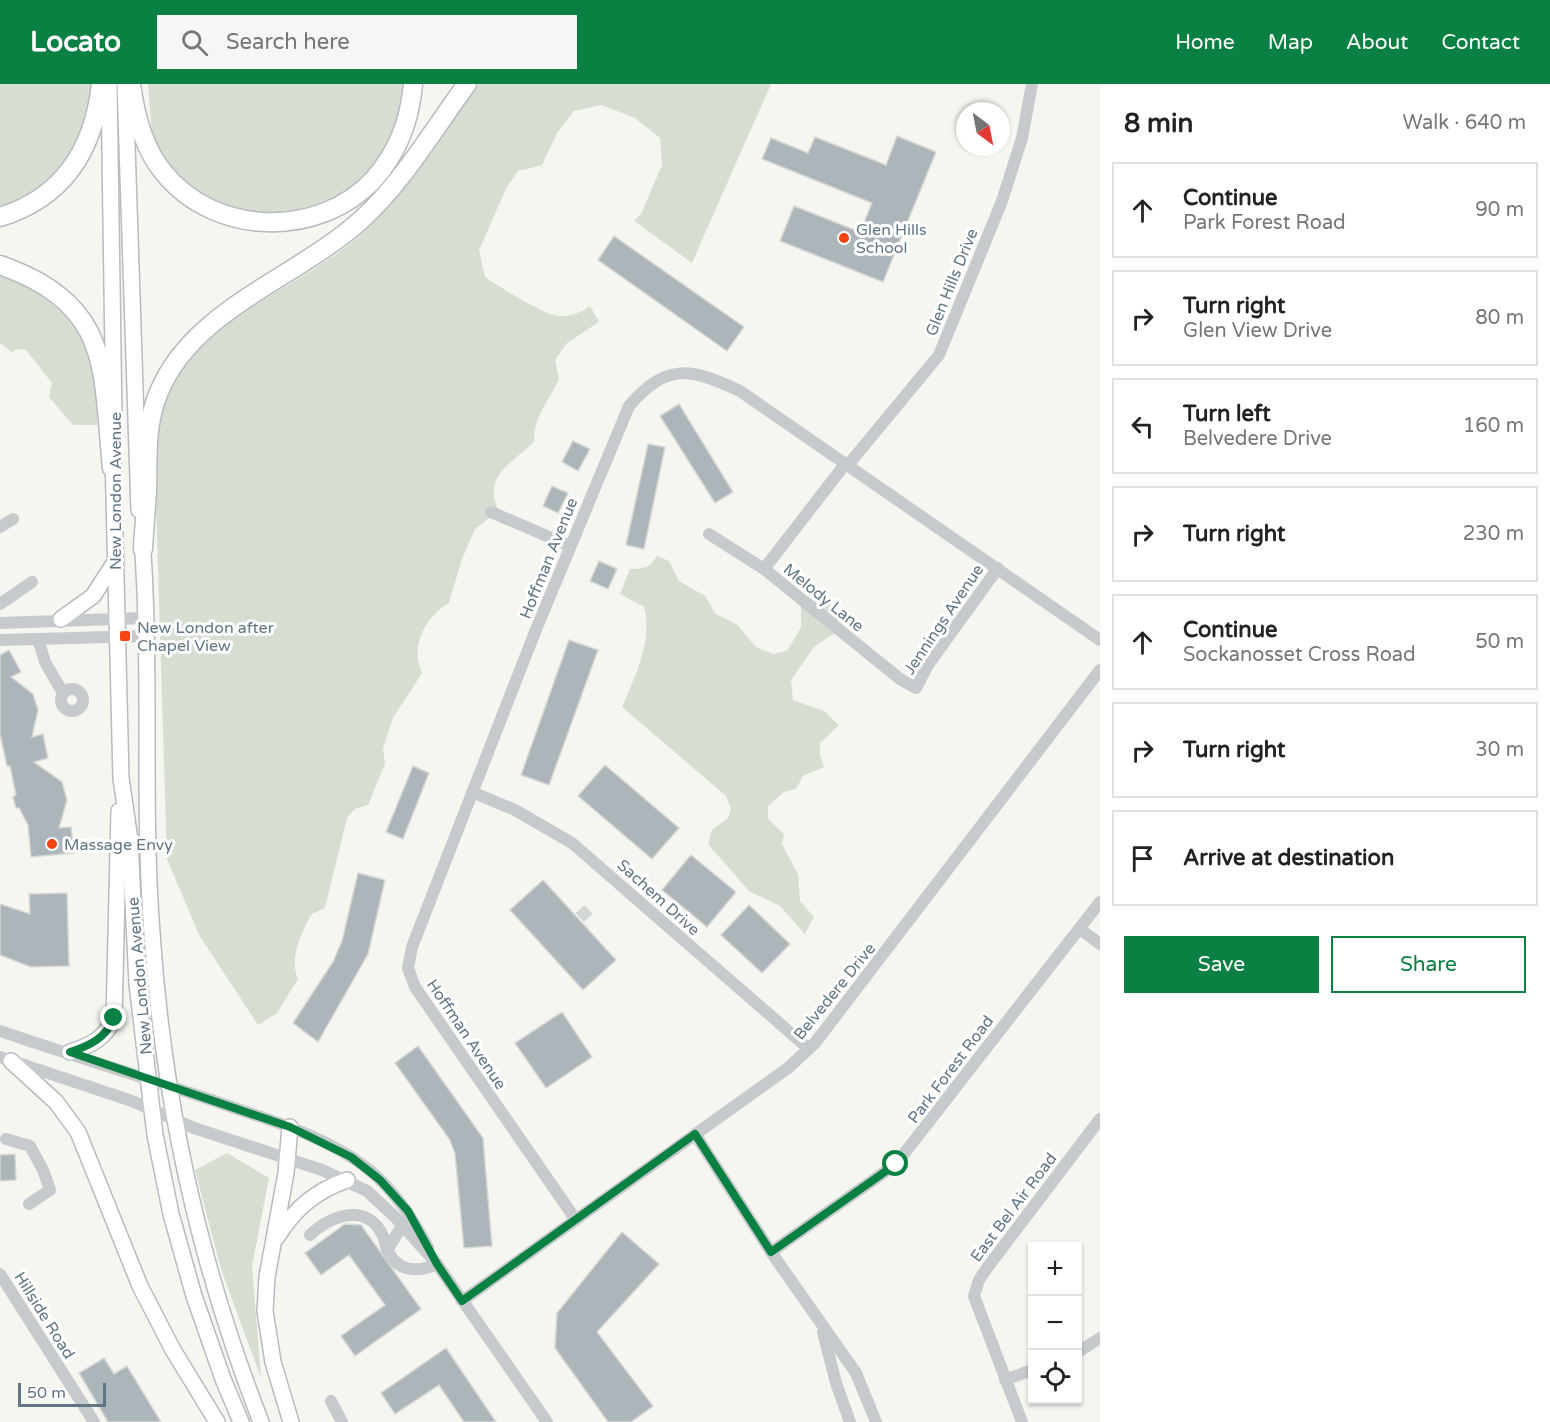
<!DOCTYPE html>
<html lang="en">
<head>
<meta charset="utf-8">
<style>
  body { margin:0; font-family:"Varela Round",sans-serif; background:#f6f6f6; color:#222 }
  .controls { position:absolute; right:18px; bottom:18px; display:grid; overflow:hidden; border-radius:0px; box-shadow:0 2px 4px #0004 }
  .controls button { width:54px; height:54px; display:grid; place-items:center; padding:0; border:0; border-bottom:2px solid #e0e0e0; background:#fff; color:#222; font:30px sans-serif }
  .compass { position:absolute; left:956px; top:18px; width:54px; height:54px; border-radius:50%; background:#fff; box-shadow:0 2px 4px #0004; rotate:148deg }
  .scale { position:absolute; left:18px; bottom:15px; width:88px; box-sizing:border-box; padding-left:6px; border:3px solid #617685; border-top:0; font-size:16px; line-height:21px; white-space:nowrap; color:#617685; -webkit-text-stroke:4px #fff; paint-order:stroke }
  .stop { position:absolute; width:18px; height:18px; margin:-14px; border:4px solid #0b8043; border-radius:50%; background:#fff }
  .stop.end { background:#0b8043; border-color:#fff; box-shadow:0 2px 6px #0008 }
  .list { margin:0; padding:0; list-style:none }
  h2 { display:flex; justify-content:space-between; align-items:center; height:78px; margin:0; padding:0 24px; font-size:26px }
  h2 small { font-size:20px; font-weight:400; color:#767676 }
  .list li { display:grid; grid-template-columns:39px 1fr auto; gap:18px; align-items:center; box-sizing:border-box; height:96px; margin:0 12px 12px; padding:0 12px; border:2px solid #e0e0e0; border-radius:0px }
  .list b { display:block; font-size:22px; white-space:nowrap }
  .list p { margin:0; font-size:20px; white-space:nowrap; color:#767676 }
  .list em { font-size:20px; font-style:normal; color:#767676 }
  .actions { display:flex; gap:12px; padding:18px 24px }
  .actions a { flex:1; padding:14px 0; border:2px solid #0b8043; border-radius:0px; text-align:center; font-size:21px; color:#0b8043 }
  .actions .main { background:#0b8043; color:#fff }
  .icon { flex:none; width:33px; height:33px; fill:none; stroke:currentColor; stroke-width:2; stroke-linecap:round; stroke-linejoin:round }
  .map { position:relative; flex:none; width:1100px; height:1338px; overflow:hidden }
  header { display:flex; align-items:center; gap:36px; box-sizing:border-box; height:84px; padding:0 30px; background:#0b8043; color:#fff }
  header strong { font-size:28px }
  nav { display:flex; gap:33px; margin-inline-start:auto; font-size:21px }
  .search { width:420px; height:54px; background:#f6f6f6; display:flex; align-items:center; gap:15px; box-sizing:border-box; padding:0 21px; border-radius:0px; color:#767676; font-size:22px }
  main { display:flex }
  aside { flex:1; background:#fff }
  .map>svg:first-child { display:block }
  .green { fill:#d6ded2 }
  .building { fill:#acb6ba; stroke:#d7d7d4; stroke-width:1.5 }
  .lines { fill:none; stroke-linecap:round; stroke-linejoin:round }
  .minor-tunnel { stroke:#d1d6d6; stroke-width:12; stroke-dasharray:12 6; stroke-linecap:butt }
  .major-casing { stroke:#b7bbbf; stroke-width:18 }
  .highway-casing { stroke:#b6babd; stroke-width:21 }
  .minor { stroke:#c7cacd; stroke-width:12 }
  .major { stroke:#fff; stroke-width:15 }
  .highway { stroke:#fff; stroke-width:18 }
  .route { stroke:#0b8043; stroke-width:8 }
  .poi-dot { fill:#f44412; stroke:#fff; stroke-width:2 }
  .labels { text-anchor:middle; stroke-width:6; stroke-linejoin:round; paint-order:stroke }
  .poi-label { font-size:16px; fill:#617685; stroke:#fff; text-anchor:start }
  .street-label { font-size:16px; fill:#617685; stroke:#fff }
</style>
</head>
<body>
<header>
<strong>Locato</strong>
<div class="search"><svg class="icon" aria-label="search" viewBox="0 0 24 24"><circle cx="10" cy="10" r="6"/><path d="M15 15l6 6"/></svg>Search here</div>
<nav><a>Home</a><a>Map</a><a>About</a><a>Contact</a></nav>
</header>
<main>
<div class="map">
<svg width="1100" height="1338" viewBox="0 0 1100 1338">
  <rect width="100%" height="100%" fill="#f6f6f1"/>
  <g class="green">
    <polygon points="0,0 91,0 88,47 43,108 0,130"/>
    <polygon points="148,0 411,0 407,30 363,102 302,134 210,124 154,77"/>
    <path d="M479,0H771L692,179L634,137L641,130L662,81L660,54L635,34L601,21L574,27L557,49L542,81L518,87L507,103L479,166L485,193C500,203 542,230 559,232C570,233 582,228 590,222L599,238L567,259L555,276L559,295C549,317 533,333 534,358C513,379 481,392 499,427L475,445L462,475L449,519C425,533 410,562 422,589L393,634L383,664L385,680L368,721L355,725L347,734L325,824L312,830C301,848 289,875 298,895L277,929L258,941L199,851L167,775L155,388C157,369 158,348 162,329C183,236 306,205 368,144C411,102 441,47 479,0Z"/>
    <polygon points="0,181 32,193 86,243 97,314 97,341 73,341 49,313 52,299 26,266 17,265 12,268 0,259"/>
    <path d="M657,472L669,477L679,497L705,512L716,530L738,541L756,563L773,570L787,567L801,543V512L833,521L841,518L837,523L839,546L814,563L791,596L793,616L824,627L839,641L820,659V671L824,683L803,692L796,705L784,708L768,722V735L784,750L782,760L798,790L800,817L814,833L805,850L780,822L749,807L708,760L712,746L728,734L731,725L726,712L622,623C635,593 653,556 644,523L620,510L630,485C643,485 650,484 657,472Z"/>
    <polygon points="227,1069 269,1094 252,1182 261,1294 221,1185 195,1086"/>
  </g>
  <g class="building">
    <polygon points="897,52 936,68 883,198 780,157 794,122 860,148 872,119 762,75 771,54 808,69 815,53 886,81"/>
    <polygon points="614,152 744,243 727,267 598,176"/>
    <polygon points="679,320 733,408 715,419 660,332"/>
    <polygon points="573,357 590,365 578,387 562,378"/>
    <polygon points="648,360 665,363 644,465 626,461"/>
    <polygon points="552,402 568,409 558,429 543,422"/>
    <polygon points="599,477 617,485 608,505 590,497"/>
    <polygon points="569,556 598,566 549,701 521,691"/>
    <polygon points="9,566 21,588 11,593 33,610 38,626 32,653 43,650 48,674 34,678 62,698 67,716 59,744 71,743 74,769 31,773 28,741 19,724 16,724 13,713 16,711 10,682 7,682 0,650 0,571"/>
    <polygon points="605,681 679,744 652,775 578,712"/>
    <polygon points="413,682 429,689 403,755 386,748"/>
    <polygon points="691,771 736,808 707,843 662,806"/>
    <polygon points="358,789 385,796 368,870 318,958 293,939 333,878 342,857"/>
    <polygon points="543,796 616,876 583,906 510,826"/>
    <polygon points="67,809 69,882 31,883 0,871 0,820 30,830 29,810"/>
    <polygon points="749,821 790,860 762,889 721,851"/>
    <polygon points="562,928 592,973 546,1004 515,959"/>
    <polygon points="418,962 483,1054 492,1162 464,1164 455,1070 450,1056 395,979"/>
    <polygon points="15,1070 16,1096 0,1097 0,1071"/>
    <polygon points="345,1140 361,1141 421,1225 355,1272 341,1252 385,1221 349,1171 321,1191 305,1169"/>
    <polygon points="622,1148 659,1180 597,1248 653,1322 631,1338 608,1338 555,1264 557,1229"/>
    <polygon points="446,1264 496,1338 464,1338 439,1301 395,1330 381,1309"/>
    <polygon points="104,1274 114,1290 127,1282 161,1338 108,1338 79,1289"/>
  </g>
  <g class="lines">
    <polyline class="minor-tunnel" points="580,825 591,837"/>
    <g class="major-casing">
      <g id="major">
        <polyline points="109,0 114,337"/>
        <polyline points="125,0 139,426"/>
        <polyline points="113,373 121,694 130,756 137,900 155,1051 171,1130 194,1212 223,1295 241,1338"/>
        <path d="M142,455C152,586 142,718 152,849C163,1017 200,1182 261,1338"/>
        <polyline points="61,535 93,512 113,481"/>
        <path d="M70,968C90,962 106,954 114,934L119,727"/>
        <polyline points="11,977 56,1018 78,1048 140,1202 173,1266 217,1338"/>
        <polyline points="290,1043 286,1089 267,1193 265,1227 273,1278 291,1338"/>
        <path d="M277,1153C295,1124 316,1107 347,1096"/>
      </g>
    </g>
    <g class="highway-casing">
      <g id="highway">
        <path d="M131,0C135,31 143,64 164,89C215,152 319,155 374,95C398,68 410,36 413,0"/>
        <path d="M0,133C65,113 94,64 101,0"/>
        <path d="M0,181C112,221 102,283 112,384"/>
        <path d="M143,465C144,446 146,426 147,406C148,372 145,340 159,308C193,225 297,194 361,136C403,98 433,46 467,0"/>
      </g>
    </g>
    <g class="minor">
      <polyline points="848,381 939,271 1002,117 1022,54 1032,0"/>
      <polyline points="491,428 570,462"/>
      <polyline points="0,443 13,435"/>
      <polyline points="709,450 764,485 900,595 916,604 928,581 998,484"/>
      <polyline points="764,485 846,379"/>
      <polyline points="0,520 32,498"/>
      <polyline points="0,539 145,534"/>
      <polyline points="38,555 45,578 63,609"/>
      <polyline points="0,556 147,552"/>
      <circle cx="72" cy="616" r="11"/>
      <polyline points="472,708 515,726 572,759 809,965"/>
      <polyline points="1080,845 1100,860"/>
      <path d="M0,947C75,973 151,995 226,1021C275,1038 325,1052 367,1084C394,1106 412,1133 428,1163"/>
      <polyline points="0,973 132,1017 194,1044 322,1086 367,1107 395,1133 437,1180 547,1338"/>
      <polyline points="695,1050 771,1168 856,1289 876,1338"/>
      <polyline points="6,1055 30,1062 43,1086 50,1106 29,1120"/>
      <path d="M576,1136L415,903L408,884L412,863L535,548L629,322C667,278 691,284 740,307L1100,556"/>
      <path d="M310,1151C330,1131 368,1118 383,1152C385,1156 385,1161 387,1165C396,1188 418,1189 437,1180"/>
      <polyline points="387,1166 402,1142"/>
      <polyline points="771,1168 896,1080 1100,818"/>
      <polyline points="0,1190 94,1338"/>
      <polyline points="462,1217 788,984 815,959 1100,586"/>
      <polyline points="823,1248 836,1299 850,1338"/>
      <polyline points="1078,1268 1100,1254"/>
      <polyline points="1005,1296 1032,1286"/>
      <polyline points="331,1317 342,1338"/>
      <polyline points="1022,1338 974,1212 979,1196 987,1184 1100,1035"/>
    </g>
    <use href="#major" class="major"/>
    <use href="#highway" class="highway"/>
  </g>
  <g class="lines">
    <path class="route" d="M114,934C106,954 89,962 70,968L290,1043L351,1073L380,1096L408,1127L437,1180L462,1217L695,1050L771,1168L896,1080"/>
  </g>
  <g class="poi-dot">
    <circle cx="844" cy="154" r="6"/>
    <rect x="119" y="546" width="12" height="12" rx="3"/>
    <circle cx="52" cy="760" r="6"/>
  </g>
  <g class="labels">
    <g class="poi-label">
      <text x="856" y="151">Glen Hills<tspan x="856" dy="18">School</tspan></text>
      <text x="137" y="549">New London after<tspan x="137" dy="18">Chapel View</tspan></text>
      <text x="64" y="766">Massage Envy</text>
    </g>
    <g class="street-label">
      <text transform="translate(951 198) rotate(-68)" y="6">Glen Hills Drive</text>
      <text transform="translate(115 407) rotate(-90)" y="6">New London Avenue</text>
      <text transform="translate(548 474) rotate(-68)" y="6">Hoffman Avenue</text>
      <text transform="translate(824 513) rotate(39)" y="6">Melody Lane</text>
      <text transform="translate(943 535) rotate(-56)" y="6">Jennings Avenue</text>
      <text transform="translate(659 813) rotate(42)" y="6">Sachem Drive</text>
      <text transform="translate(139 892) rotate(-95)" y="6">New London Avenue</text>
      <text transform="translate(834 907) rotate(-51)" y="6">Belvedere Drive</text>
      <text transform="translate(467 950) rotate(56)" y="6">Hoffman Avenue</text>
      <text transform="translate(950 985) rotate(-53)" y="6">Park Forest Road</text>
      <text transform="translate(1013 1123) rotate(-53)" y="6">East Bel Air Road</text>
      <text transform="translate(45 1231) rotate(58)" y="6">Hillside Road</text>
    </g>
  </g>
</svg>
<div class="controls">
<button>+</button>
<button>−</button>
<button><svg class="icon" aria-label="locate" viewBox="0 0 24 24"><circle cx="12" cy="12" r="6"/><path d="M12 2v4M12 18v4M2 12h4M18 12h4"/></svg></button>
</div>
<svg class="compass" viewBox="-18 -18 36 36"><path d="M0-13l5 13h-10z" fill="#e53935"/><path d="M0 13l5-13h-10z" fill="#767676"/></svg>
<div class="scale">50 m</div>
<div class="stop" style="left:896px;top:1080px"></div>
<div class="stop end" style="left:114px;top:934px"></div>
</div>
<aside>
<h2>8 min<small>Walk · 640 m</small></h2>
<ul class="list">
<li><svg class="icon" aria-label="ahead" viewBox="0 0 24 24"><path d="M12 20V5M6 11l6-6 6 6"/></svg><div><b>Continue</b><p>Park Forest Road</p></div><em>90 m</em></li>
<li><svg class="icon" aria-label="right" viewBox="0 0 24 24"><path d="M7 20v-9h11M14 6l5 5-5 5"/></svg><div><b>Turn right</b><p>Glen View Drive</p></div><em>80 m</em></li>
<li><svg class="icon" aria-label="left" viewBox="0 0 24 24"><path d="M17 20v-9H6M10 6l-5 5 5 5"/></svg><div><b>Turn left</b><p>Belvedere Drive</p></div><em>160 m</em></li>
<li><svg class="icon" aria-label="right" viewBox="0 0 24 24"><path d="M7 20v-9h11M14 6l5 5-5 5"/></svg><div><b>Turn right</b></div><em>230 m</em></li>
<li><svg class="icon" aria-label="ahead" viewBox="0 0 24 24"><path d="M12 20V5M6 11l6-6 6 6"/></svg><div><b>Continue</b><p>Sockanosset Cross Road</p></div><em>50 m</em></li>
<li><svg class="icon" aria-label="right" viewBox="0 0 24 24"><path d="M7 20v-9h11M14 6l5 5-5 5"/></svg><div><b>Turn right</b></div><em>30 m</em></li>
<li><svg class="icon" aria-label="arrive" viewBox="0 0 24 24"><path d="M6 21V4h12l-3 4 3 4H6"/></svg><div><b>Arrive at destination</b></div></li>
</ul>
<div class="actions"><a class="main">Save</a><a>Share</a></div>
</aside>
</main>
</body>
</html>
